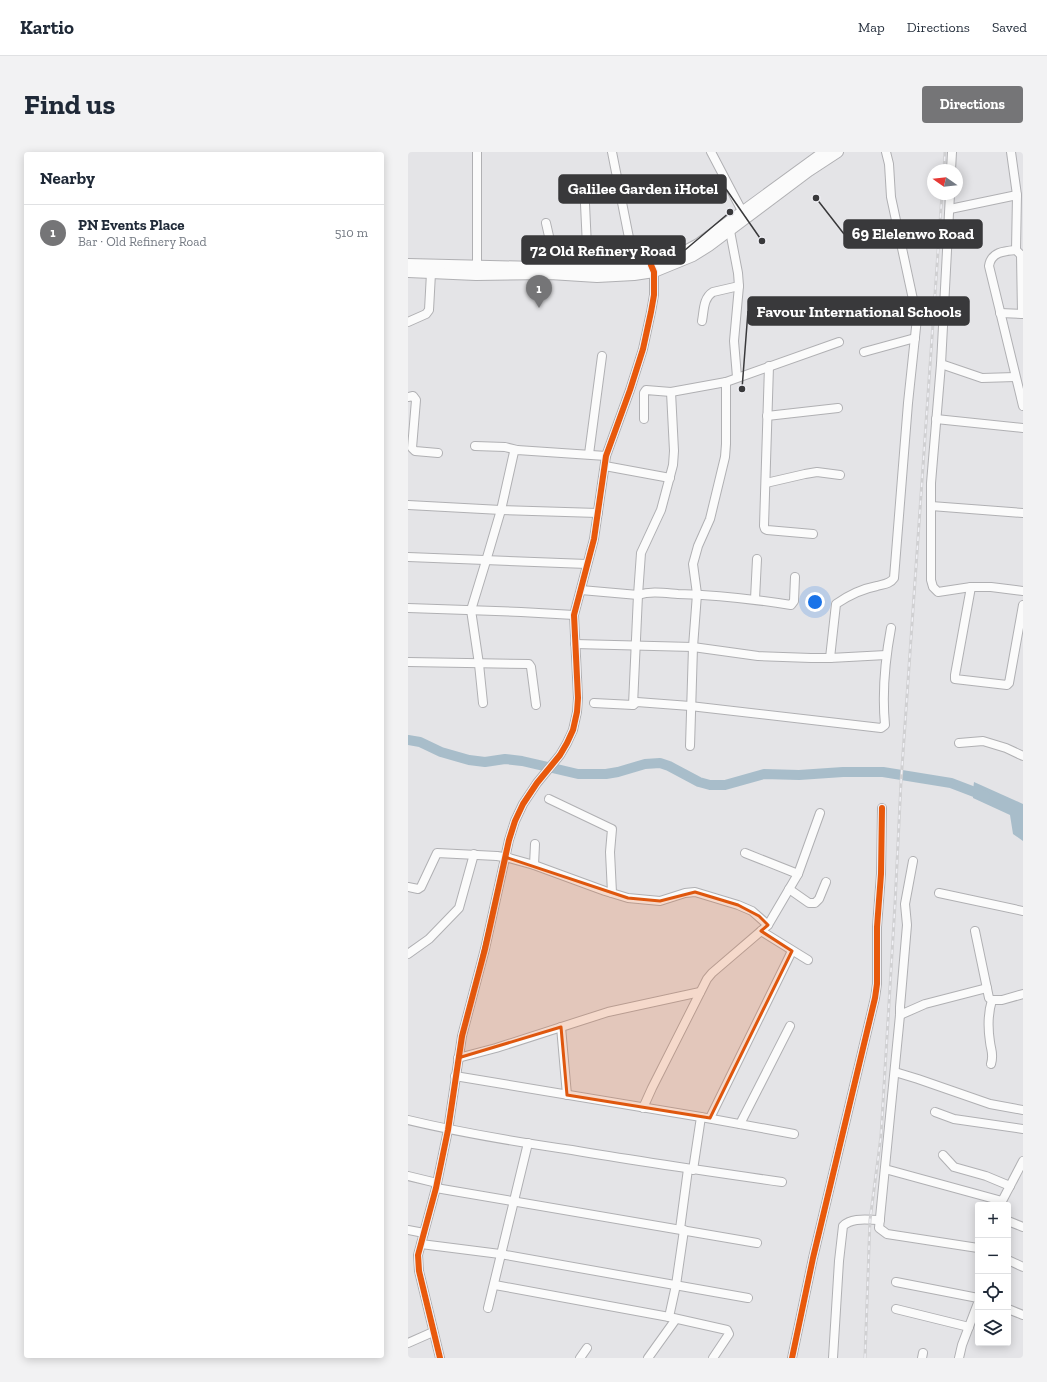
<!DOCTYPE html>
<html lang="en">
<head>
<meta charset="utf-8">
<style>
  body { margin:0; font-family:"Zilla Slab",serif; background:#f2f2f3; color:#1f2937 }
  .controls { position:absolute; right:12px; bottom:12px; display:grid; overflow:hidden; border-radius:4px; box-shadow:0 2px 10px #0003 }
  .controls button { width:36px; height:36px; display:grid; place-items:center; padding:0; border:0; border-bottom:1px solid #e0e1e3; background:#fff; color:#1f2937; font:20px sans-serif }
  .compass { position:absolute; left:519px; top:12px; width:36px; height:36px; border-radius:50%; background:#fff; box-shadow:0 2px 10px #0003; rotate:284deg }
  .you { position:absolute; left:407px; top:450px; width:14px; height:14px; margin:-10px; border:3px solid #fff; border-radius:50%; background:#1a73e8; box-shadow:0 0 0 6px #1a73e833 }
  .badge { display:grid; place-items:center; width:26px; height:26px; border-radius:50%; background:#757577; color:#fff; font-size:13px; font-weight:700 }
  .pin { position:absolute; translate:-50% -33px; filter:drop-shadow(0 1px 2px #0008) }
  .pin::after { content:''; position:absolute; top:21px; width:14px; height:12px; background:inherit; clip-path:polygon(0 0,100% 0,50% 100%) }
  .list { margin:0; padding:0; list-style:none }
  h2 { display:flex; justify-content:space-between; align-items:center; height:52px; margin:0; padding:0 16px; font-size:17px }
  h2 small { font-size:13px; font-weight:400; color:#747a83 }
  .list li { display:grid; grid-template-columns:26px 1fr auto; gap:12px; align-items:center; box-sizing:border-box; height:56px; padding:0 16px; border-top:1px solid #e0e1e3 }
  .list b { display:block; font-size:15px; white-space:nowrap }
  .list p { margin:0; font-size:13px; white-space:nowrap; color:#747a83 }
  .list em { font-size:13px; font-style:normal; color:#747a83 }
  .icon { flex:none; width:22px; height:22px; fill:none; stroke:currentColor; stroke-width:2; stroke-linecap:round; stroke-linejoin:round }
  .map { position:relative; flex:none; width:615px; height:1206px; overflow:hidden; border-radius:4px }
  header { display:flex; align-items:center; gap:24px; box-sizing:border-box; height:56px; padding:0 20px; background:#fff; border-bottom:1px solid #e0e1e3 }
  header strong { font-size:19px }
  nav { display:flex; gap:22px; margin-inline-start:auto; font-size:14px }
  .intro { display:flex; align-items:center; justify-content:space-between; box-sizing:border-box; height:96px; padding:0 24px }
  h1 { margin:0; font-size:28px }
  .button { padding:10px 18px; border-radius:4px; background:#757577; color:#fff; font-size:14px; font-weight:700 }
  main { display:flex; gap:24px; padding:0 24px }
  aside { flex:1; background:#fff; border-radius:4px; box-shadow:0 2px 10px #0003 }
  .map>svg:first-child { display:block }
  .water { fill:#a8bdca }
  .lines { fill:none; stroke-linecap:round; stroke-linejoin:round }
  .river { stroke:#a8bdca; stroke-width:10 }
  .minor-casing { stroke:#b0b0b3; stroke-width:10 }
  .major-casing { stroke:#b0b0b3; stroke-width:12 }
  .minor { stroke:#fbfbfb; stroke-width:8 }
  .major { stroke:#fbfbfb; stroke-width:10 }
  .rail-casing { stroke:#d0d0d2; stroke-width:3 }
  .rail { stroke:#f0f0f5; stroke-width:1.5; stroke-dasharray:4.5; stroke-linecap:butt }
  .minor-bridge-casing { stroke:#b0b0b3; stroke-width:10; stroke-linecap:butt }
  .minor-bridge { stroke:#fbfbfb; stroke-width:8 }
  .cycleway-casing { stroke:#f0f0f5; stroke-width:8 }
  .cycleway { stroke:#e8590c; stroke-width:6 }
  .marked { fill:#df570e; fill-opacity:0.2; stroke:#df570e; stroke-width:3; stroke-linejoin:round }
  .leader { fill:none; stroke:#39393b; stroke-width:1.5 }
  .callout-dot { fill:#39393b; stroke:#f0f0f5; stroke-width:1.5 }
  .callout { fill:#39393b; stroke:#39393b; stroke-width:1.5 }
  .callout-label { font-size:16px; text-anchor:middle; font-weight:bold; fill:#fff }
</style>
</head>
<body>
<header>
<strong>Kartio</strong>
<nav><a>Map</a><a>Directions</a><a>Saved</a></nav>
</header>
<div class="intro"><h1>Find us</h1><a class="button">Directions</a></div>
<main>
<aside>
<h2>Nearby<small></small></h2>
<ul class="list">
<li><span class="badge">1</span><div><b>PN Events Place</b><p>Bar · Old Refinery Road</p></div><em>510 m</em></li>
</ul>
</aside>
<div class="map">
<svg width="615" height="1206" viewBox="0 0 615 1206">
  <rect width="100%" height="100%" fill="#e4e4e7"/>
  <polygon class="water" points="566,630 615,652 615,689 605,682 602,663 565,646 565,638"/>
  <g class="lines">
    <polyline class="river" points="0,588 12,590 33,600 61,608 77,610 97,607 114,609 170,622 198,622 210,620 237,612 252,611 261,614 291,630 302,633 317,633 356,622 391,623 435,620 475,620 543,631 577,644"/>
    <g class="minor-casing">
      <g id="minor">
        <polyline points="204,0 227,116"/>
        <polyline points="303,0 334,59"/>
        <polyline points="603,0 609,43 608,98 613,103 614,162"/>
        <polyline points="543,18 544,0"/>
        <polyline points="542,42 533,212 523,331 523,428 525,435 530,440 563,435 583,435 615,439"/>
        <polyline points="177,52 180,116"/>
        <polyline points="542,57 609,43"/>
        <polyline points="138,71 148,115"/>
        <polyline points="322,79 330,121 331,134 326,189 329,225"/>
        <path d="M608,98C596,99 583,100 581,114L615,254"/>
        <polyline points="69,114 69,0"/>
        <polyline points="592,161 615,162"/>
        <path d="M294,169C296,159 295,146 305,140L331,134"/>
        <polyline points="0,170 18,162 21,158 23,121"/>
        <polyline points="456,200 507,186"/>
        <polyline points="533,212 574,226 607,225"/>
        <polyline points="361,214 356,374 357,377 359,378 405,382"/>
        <polyline points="0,245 5,244 8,248 4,296 7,299 30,301"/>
        <polyline points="359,264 430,256"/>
        <polyline points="236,267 236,241 238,238 263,240 318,230 431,190"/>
        <polyline points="528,267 615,276"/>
        <polyline points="67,294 97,295 109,298"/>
        <polyline points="181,302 194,204"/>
        <polyline points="197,314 262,326"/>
        <polyline points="358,331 397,322 409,320 432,323"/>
        <polyline points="0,353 93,358 190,361"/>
        <polyline points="523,354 615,361"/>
        <polyline points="0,405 179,412"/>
        <polyline points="563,435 547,523 547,527 599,533 601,531 615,453"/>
        <path d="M173,438L230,443C243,439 256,441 270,442C308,443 345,447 383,453L386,449L387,425"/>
        <polyline points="347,447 349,407"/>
        <polyline points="0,456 113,460 166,463"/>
        <polyline points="167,492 285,495 350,504 403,506 422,506 478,503"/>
        <path d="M422,506L428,452C441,443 453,437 469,434C476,432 482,432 486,426L500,251L509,166L483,45L481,12L478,0"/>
        <polyline points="0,510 121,512 123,515 128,553"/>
        <polyline points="75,551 71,512 63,458 78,409 93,358 106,300 109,298 198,304"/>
        <path d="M186,551L225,553L229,550L282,554L473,576L477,573C474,541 477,508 483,476"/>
        <polyline points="225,553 230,443 233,401 253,358 265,313 266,299 263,240"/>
        <polyline points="551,591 575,589 598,596 615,604"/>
        <polyline points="282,594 285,495 289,442 285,412 290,394 302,367 317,305 318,292 318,230"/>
        <polyline points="141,647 204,677 202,700 204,741"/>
        <polyline points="337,701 390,722"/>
        <polyline points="101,706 126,713 197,739 220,746 252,749 277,741 287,740 330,753 344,759 360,773"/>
        <polyline points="505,709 497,752 499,773 492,855 492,863 471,1076 479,1082 570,1096"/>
        <polyline points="126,713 127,692"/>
        <polyline points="0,735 10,737 13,735 29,701 89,704"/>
        <polyline points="381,737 401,751 407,751 411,747 418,730"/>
        <polyline points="531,741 615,759"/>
        <polyline points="353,779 400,808"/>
        <polyline points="567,779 581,846 584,848 594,848 615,842"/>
        <polyline points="0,802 21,787 51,756 66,702"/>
        <polyline points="492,863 517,852 579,836"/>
        <polyline points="153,875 159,943"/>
        <polyline points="50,906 88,896 200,860 292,840"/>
        <path d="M583,912C586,902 583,899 582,890C580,877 580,861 584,848"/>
        <polyline points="487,920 510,927 582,952 615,958"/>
        <polyline points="47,924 293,965 386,982"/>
        <polyline points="235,956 244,936 299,827 304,821 360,773 390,722 412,661"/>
        <polyline points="527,960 546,967 615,977"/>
        <polyline points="302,966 384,799"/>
        <path d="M0,968C54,981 109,990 164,998C234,1010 304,1020 374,1030"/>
        <polyline points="332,972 382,874"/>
        <polyline points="535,1003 546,1015 578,1024 602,1034"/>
        <polyline points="477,1017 594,1049"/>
        <polyline points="285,1018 293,965"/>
        <polyline points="0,1024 29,1031"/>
        <polyline points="28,1036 349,1091"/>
        <polyline points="592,1053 615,1009"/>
        <polyline points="600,1069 615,1075"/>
        <polyline points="272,1077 280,1017"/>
        <polyline points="0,1078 16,1081"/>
        <polyline points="13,1092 92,1102 340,1146"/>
        <polyline points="600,1108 615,1115"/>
        <polyline points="488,1130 570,1146"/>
        <polyline points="87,1133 261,1165 319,1178 321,1182 305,1206"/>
        <polyline points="80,1156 120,991"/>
        <polyline points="488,1157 561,1175"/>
        <polyline points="600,1157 615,1163"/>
        <polyline points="261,1165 268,1133 276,1078"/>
        <polyline points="0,1191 25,1180"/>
        <polyline points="32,1206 11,1119 10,1103 28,1036 40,978 54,884 77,797 101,688 107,669 115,652 129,631 152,603 159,591 165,578 169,560 170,546 166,463 186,387 198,304 222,238 235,197 243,160 246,143 246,120 244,116"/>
        <polyline points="172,1206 179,1196"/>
        <polyline points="240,1206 268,1167"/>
        <polyline points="384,1206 405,1106 467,846 469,832 469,775 473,722 474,656"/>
        <path d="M425,1206L431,1109L435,1074C444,1065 460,1068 472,1068"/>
        <polyline points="514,1206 515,1201"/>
        <polyline points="551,1206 554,1193 570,1151"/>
      </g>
    </g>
    <g class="major-casing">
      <g id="major">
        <path d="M0,112L213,117C244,114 263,107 290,92L416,0"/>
        <polyline points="0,120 68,123 142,122 189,125 226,123 246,120 285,104 301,94 401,19 430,0"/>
      </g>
    </g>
    <use href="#minor" class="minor"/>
    <use href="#major" class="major"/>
    <g class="rail-casing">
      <g id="rail">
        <polyline points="536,18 537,0"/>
        <polyline points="457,1206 462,1068 473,984 487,752 493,630 534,42"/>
      </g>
    </g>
    <use href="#rail" class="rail"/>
    <g class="minor-bridge-casing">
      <polyline id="minor-bridge" points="89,704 101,706"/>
    </g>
    <use href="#minor-bridge" class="minor-bridge"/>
    <g class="cycleway-casing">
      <g id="cycleway">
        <polyline points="32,1206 11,1119 10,1103 28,1036 40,978 54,884 77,797 101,688 107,669 115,652 129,631 152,603 159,591 165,578 169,560 170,546 166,463 186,387 198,304 222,238 235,197 243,160 246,143 246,120 243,113"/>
        <polyline points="384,1206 405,1106 467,846 469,832 469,775 473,722 474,656"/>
      </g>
    </g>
    <use href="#cycleway" class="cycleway"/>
  </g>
  <path class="marked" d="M97,705L220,746L252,749L287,740L330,753L351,764L360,773L353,779L384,799L302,966L159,943L153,875L50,906Z"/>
  <path class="leader" d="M354 89L318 37M408 46L436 82M322 60L277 98M334 237L340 159"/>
  <g class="callout-dot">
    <circle cx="354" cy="89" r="4"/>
    <circle cx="408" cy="46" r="4"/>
    <circle cx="322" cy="60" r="4"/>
    <circle cx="334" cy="237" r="4"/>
  </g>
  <g class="callout">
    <rect x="151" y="23" width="167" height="28" rx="4"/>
    <rect x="436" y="68" width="138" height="28" rx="4"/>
    <rect x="114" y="84" width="163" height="28" rx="4"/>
    <rect x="340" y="145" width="221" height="28" rx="4"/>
  </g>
  <g class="callout-label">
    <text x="235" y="42">Galilee Garden iHotel</text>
    <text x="505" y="87">69 Elelenwo Road</text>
    <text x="195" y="104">72 Old Refinery Road</text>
    <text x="451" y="165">Favour International Schools</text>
  </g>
</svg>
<div class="controls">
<button>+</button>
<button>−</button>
<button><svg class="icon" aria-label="locate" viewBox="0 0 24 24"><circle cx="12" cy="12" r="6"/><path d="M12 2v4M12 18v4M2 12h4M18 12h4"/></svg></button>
<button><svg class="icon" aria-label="layers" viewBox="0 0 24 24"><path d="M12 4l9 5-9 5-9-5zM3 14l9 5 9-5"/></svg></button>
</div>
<svg class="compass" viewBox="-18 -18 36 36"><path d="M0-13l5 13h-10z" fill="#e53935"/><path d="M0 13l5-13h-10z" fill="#747a83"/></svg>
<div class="you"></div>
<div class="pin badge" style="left:131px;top:156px">1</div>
</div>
</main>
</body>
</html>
